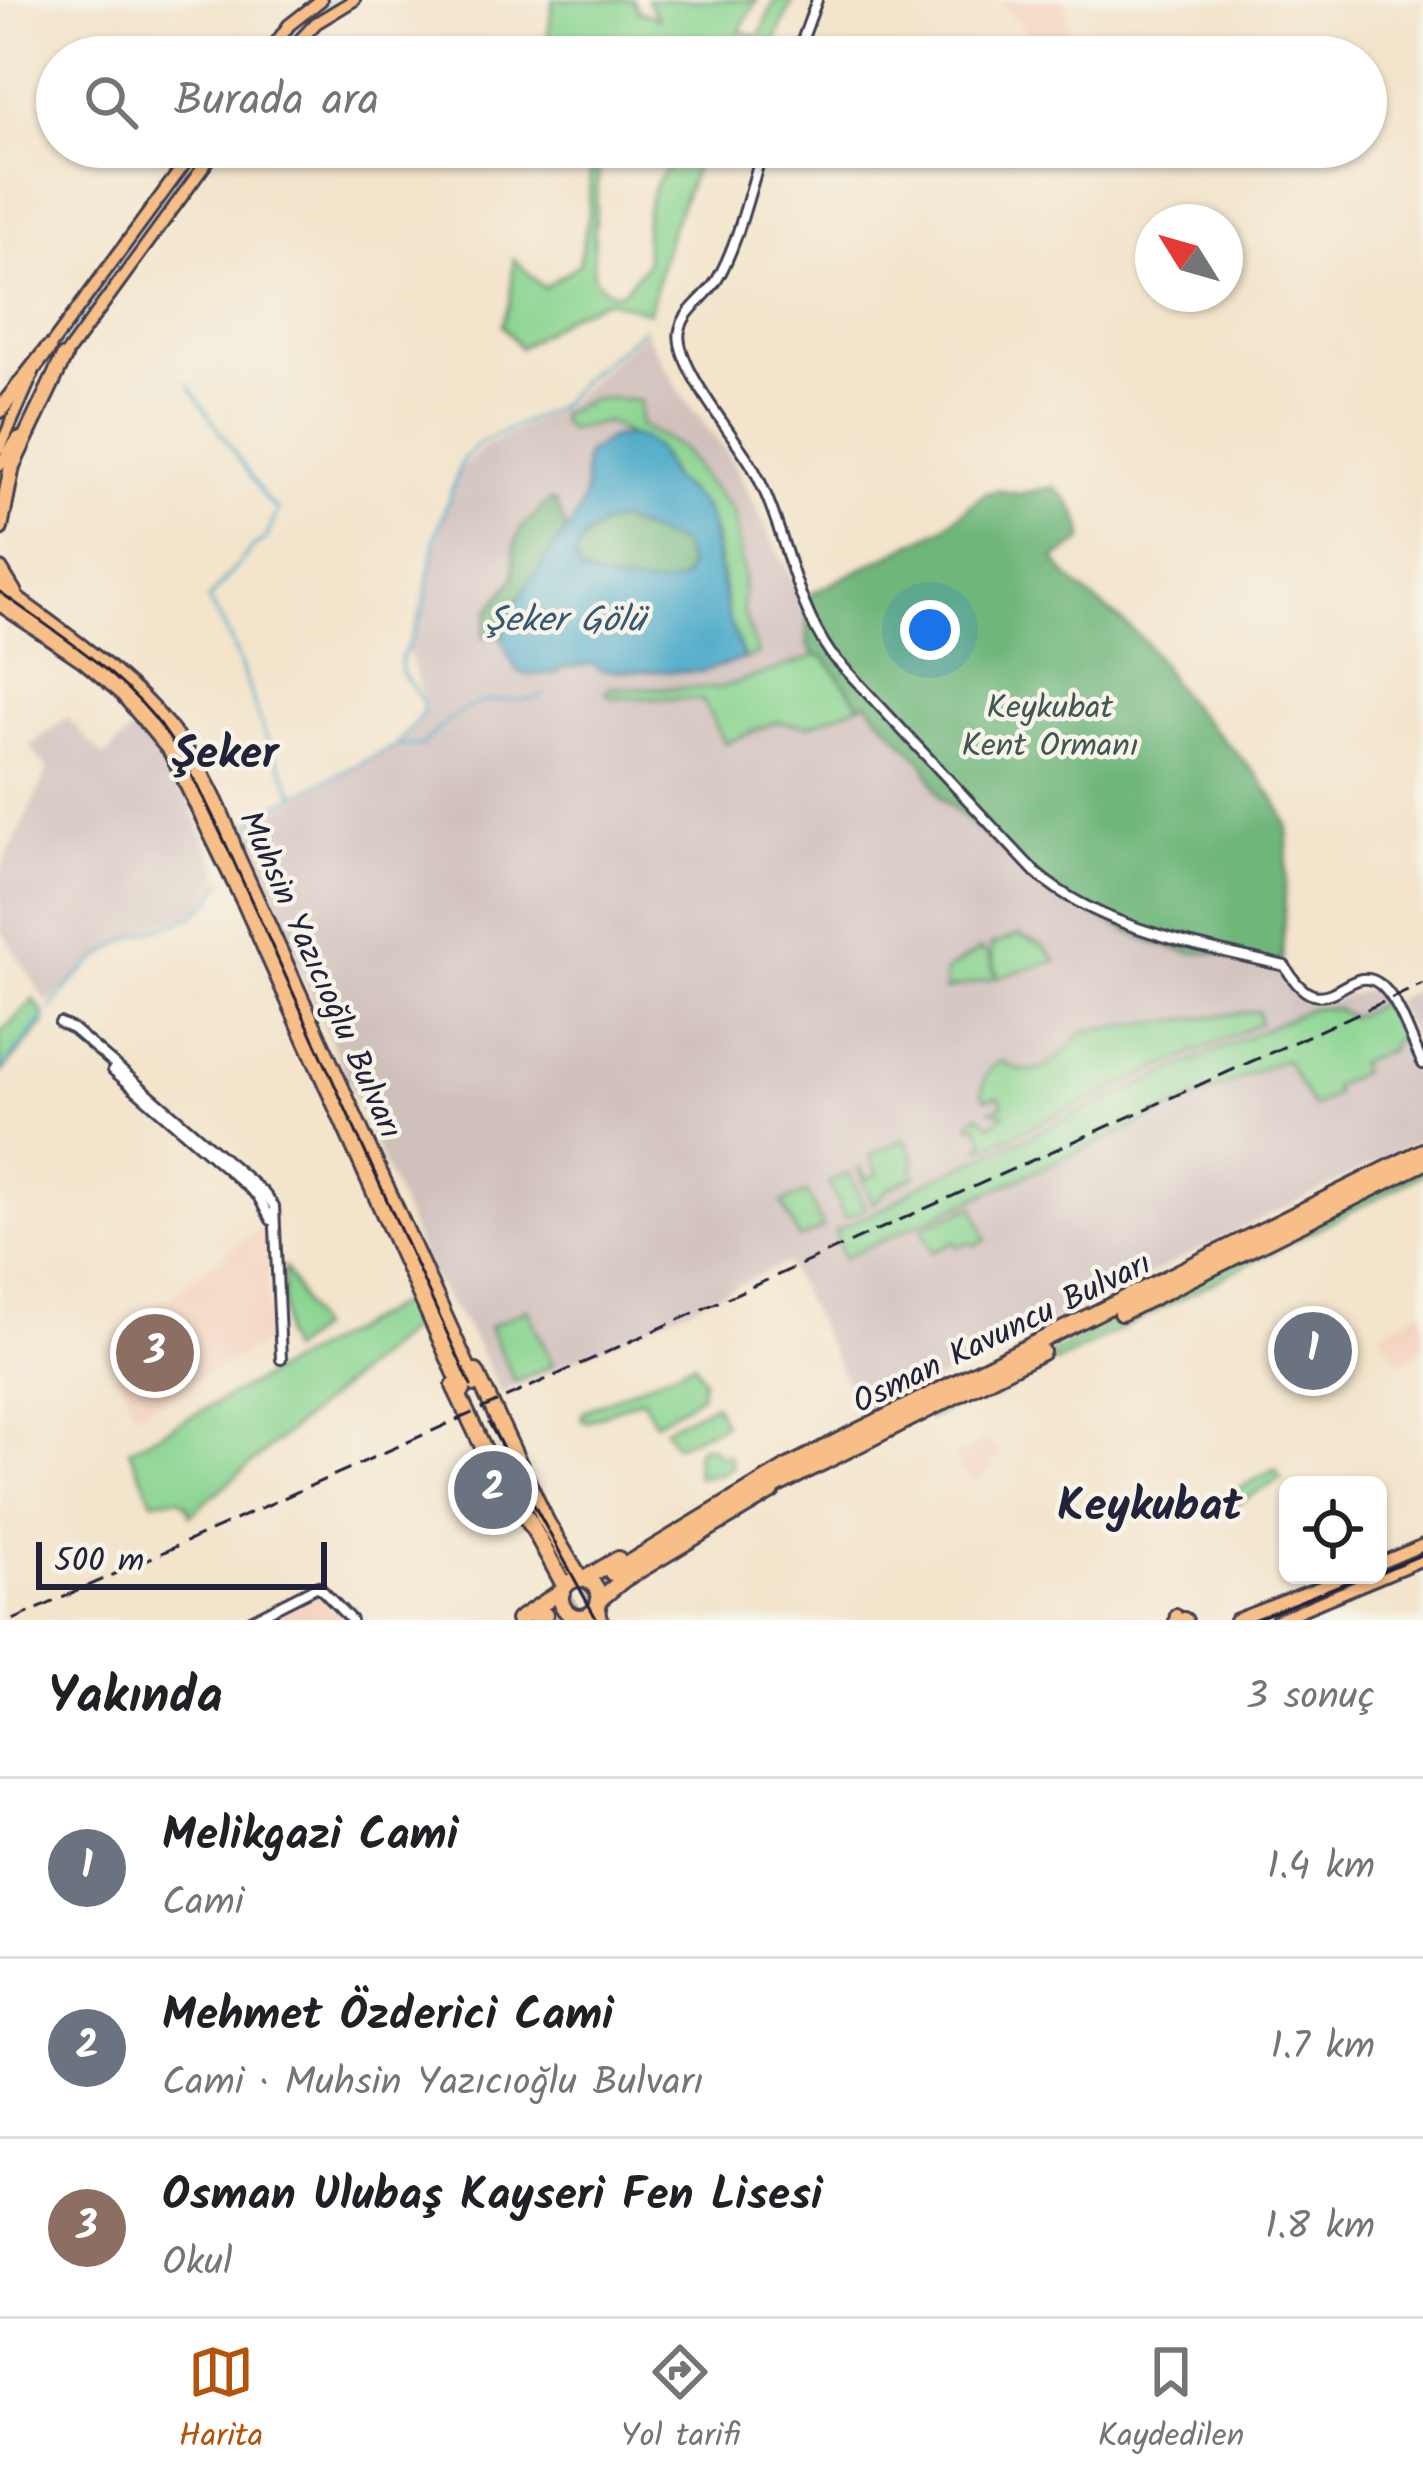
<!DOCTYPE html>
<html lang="tr">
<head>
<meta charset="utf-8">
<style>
  body { margin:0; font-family:Kalam,sans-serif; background:#f2f2f2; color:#202124 }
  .controls { position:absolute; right:36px; bottom:36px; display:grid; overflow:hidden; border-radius:18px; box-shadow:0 3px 9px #0004 }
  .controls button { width:108px; height:108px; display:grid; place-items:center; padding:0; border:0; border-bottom:3px solid #e0e0e0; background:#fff; color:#202124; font:60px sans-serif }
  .compass { position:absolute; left:1135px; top:204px; width:108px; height:108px; border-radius:50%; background:#fff; box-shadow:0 3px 9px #0004; rotate:307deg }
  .scale { position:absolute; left:36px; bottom:30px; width:291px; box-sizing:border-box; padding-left:12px; border:6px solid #22223b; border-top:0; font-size:33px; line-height:42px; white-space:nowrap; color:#22223b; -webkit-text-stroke:9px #f7f3e8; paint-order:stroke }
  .you { position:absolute; left:930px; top:630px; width:42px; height:42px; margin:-30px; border:9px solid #fff; border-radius:50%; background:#1a73e8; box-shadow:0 0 0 18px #1a73e833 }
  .badge { display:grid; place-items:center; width:78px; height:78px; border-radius:50%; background:#b45309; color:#fff; font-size:39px; font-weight:700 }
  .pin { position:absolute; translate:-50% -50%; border:6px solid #fff; box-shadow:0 3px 12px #0006 }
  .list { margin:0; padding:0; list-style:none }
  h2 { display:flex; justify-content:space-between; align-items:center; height:156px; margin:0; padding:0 48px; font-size:51px }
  h2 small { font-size:39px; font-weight:400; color:#757577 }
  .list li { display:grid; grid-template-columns:78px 1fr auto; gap:36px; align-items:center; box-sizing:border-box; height:180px; padding:0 48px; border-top:3px solid #e0e0e0 }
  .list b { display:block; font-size:45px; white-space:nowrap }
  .list p { margin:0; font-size:39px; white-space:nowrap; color:#757577 }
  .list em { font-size:39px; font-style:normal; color:#757577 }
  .icon { flex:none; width:66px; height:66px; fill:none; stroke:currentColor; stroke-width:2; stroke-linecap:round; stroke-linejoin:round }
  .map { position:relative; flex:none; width:1423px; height:1620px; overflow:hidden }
  .search { position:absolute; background:#fff; box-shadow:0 3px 9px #0004; left:36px; right:36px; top:36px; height:132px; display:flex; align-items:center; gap:30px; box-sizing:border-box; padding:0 42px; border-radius:66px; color:#757577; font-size:45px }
  .sheet { height:696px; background:#fff }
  nav { display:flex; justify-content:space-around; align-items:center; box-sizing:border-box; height:168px; border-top:3px solid #e0e0e0; background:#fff; font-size:33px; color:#757577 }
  nav a { display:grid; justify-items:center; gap:6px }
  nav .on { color:#b45309 }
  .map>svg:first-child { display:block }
  .built { fill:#f4d3c0 }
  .industrial { fill:#d0c0bc }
  .green { fill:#89d490; stroke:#567b66; stroke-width:3 }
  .forest { fill:#6eb67a; stroke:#486c5a; stroke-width:3 }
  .water { fill:#4aa9c9; stroke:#366682; stroke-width:3; fill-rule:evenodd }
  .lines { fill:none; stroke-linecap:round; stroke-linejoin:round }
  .stream { stroke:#4aa9c9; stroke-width:3 }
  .highway-tunnel { stroke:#c9bdae; stroke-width:14; stroke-dasharray:14 7; stroke-linecap:butt }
  .minor-casing { stroke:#413f51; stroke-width:14 }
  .major-casing { stroke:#413f51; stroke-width:16 }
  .highway-casing { stroke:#413f51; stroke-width:20 }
  .minor { stroke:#fff; stroke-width:8 }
  .major { stroke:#f7be87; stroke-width:10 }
  .highway { stroke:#f7be87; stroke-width:14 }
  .tram { stroke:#22223b; stroke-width:3 }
  .rail { stroke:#22223b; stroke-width:3; stroke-dasharray:18 9; stroke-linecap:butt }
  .labels { text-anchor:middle; stroke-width:9; stroke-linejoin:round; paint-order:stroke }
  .park-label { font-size:33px; fill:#415754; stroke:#f7f3e8 }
  .street-label { font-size:33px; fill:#22223b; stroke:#f7f3e8 }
  .water-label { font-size:36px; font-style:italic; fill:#325874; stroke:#f7f3e8 }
  .district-label { font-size:45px; font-weight:bold; fill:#22223b; stroke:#f7f3e8 }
</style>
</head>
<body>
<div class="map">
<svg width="1423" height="1620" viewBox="0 0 1423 1620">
  <rect width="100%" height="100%" fill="#f7f3e8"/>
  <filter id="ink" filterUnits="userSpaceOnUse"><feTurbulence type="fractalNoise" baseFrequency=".00833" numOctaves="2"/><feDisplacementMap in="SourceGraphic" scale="24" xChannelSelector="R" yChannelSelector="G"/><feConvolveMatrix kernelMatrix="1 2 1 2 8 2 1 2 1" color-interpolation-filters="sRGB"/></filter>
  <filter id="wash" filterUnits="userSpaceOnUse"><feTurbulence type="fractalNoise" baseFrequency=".004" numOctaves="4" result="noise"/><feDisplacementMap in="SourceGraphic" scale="48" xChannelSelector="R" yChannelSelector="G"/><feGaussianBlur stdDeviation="2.7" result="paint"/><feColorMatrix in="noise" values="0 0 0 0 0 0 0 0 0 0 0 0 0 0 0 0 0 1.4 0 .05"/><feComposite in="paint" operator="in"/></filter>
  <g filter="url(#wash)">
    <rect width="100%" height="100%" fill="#f3e4cb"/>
    <g class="built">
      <polygon points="999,0 1066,0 1073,56 1037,44"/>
      <polygon points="260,1227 267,1228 268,1341 136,1413 105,1350 110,1341"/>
      <polygon points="1423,1308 1423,1350 1399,1363 1381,1332"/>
      <polygon points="983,1439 1001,1454 975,1485 952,1459"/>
      <polygon points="317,1592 344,1620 259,1620"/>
    </g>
    <g class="industrial">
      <polygon points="645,332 685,400 729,455 832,659 919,762 990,835 1066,901 1137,934 1281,970 1295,993 1313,1006 1375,987 1383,992 1423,1070 1423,1139 864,1416 786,1263 501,1393 471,1334 432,1277 245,840 268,814 400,744 427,710 407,649 456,473 483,448 562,407"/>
      <polygon points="67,717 104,757 141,721 177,773 220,874 203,906 186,916 152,926 115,946 47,1003 0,929 0,871 48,770 30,746"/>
      <polygon points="1423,987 1423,1053 1394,1000"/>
    </g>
    <g class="green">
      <polygon points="553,0 633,0 638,11 658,18 647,0 757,0 739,31 755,35 744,57 545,57"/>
      <polygon points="775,0 793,0 768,57 750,57"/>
      <path d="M590,147H600C599,165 591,268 594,274C598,285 606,289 615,293L624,290L647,263C644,236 643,208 657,182C666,168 672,165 675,147H704L669,235L649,312L607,300L571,314L520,348L502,325L510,303L514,259L544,288L579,264L589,213Z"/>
      <polygon points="614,398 640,401 640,425 682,448 706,481 733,510 743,570 743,611 758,654 745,659 729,621 715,535 704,507 672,479 661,455 646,440 629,435 607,422 569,430 560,422 561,413 594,399"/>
      <polygon points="818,655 825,658 860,705 808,726 776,722 725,743 702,700 610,697 606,692 609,688 720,688"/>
      <polygon points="1018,935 1042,945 1057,961 998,977 990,946"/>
      <polygon points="981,949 989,955 995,978 945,990 946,971"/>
      <polygon points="34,1000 44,1015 44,1024 0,1074 0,1033"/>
      <polygon points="1387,1001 1405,1036 1390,1043 1392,1049 1359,1063 1362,1072 1333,1087 1336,1095 1313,1107 1286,1060 1280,1061 843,1258 835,1231 890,1205 915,1188 1313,1007 1336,1009 1351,1017"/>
      <path d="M1258,1011L1260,1023L984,1148L980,1146L986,1142L977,1124L971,1126L970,1121L978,1114L991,1125L1005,1113L991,1110L1003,1105L999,1096L986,1099L982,1093C983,1079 989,1067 1002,1061C1037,1087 1061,1056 1084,1031Z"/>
      <polygon points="905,1139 915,1160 912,1167 916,1176 889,1188 873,1204 858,1170 861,1168 866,1179 878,1174 870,1155"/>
      <polygon points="1423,1168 1423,1174 1055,1363 1050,1354"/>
      <polygon points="849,1173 865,1209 845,1218 828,1183"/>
      <polygon points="807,1192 823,1228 799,1239 782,1203"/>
      <polygon points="974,1206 986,1240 977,1245 968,1243 958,1247 955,1242 932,1252 922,1228"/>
      <polygon points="284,1266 317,1329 289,1351 283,1336"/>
      <polygon points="408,1299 414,1300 422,1319 190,1515 187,1505 178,1498 153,1501 129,1450"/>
      <polygon points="527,1309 553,1365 515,1382 489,1327"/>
      <polygon points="1040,1358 1045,1369 983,1402 963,1403 929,1418 927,1415"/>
      <polygon points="694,1362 703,1378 701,1395 655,1423 642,1398 586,1422 581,1419 584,1411"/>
      <polygon points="715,1404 724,1424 675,1446 665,1428"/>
      <polygon points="701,1446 712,1447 717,1454 729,1455 732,1467 720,1474 697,1477 695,1453"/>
      <polygon points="1275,1469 1281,1479 1219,1514 1213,1503"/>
    </g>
    <g class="forest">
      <path d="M1054,487C1071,503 1082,515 1083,540L1055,559C1074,592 1109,608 1136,633C1154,649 1165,674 1179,692C1214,739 1269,771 1288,828L1282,961L1278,967L1215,953H1193L1151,942L1056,896L941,798L923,763L866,702L860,705L825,658L815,655L808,646L807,596L943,528L984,494L998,490L1018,494Z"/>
      <polygon points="550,500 556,503 566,529 528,585 503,636 483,637 488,611 514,579 514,546 521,528"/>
      <path d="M618,520L681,544L689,565L684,579C659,593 605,583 580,572L575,558C581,538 598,525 618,520Z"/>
    </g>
    <path class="water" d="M629,435L643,438L656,448L672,479L697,499L709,517L729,621L744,659L701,672L600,670L593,664L560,668L559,673L527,675L517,671C512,661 501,647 503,635C508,599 562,544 579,512C589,492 583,475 585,455L612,437ZM618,520L681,544L689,565L684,579C663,592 603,582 580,572L575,558C580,537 597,525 618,520Z"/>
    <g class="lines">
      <g class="stream">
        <polyline points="274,57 297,26 334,0"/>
        <polyline points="51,358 207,147"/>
        <path d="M188,384L267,501L278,510L266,539L252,548L208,600C237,640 247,690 266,737C275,757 287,776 295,796"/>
        <polyline points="0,427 8,416"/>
        <polyline points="396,746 423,713 423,702 402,673 401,659 425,609 435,538 462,461 478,444 557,407 585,377 644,329"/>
        <path d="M245,835L255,820L273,807L396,746H421C439,728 458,708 485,702C505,697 522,705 543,695"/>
        <path d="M50,1010C70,981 96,956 128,940C171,918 198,930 222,881"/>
        <polyline points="0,1071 45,1016"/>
      </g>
    </g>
  </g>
  <g filter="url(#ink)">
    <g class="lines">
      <polyline class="highway-tunnel" points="547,1620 616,1577"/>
      <g class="minor-casing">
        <g id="minor">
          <polyline points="796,57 817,0"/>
          <path d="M764,147C749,190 740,239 718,278C708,297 685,308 680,330C672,362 735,436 752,466C786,526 791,597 831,654L1036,873C1104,931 1200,945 1285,966C1325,1037 1348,955 1382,986C1401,1004 1411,1041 1423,1064"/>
          <polyline points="60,1023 73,1029 263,1192 274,1206 281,1359"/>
          <polyline points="113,1070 258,1196 271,1220"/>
          <polyline points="251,1620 318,1586 351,1620"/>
        </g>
      </g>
      <g class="major-casing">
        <g id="major">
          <polyline points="266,57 289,25 321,0"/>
          <polyline points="284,57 316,23 354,0"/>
          <polyline points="46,352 197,147"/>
          <polyline points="63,359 218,147"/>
          <polyline points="0,448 33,373"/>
          <polyline points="0,465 18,438"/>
          <polyline points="1378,1564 1423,1545"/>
          <polyline points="599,1602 602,1620"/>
          <polyline points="581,1617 587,1620"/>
          <polyline points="1184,1618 1187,1620"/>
          <polyline points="1175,1620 1176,1615"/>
          <polyline points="1235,1620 1352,1575"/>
          <polyline points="1277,1620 1423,1559"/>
        </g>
      </g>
      <g class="highway-casing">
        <g id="highway">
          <polyline points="0,410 48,349"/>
          <polyline points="0,528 12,466 64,357"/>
          <polyline points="0,570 14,593"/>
          <path d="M0,587C109,668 193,717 236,855L475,1384"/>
          <polyline points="0,603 84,660 122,692 171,751 245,903 463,1390"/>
          <polyline points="1121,1313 1423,1163"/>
          <polyline points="476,1372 546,1521"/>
          <polyline points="454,1386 492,1466 531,1525"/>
          <polyline points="762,1493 1042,1352"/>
          <polyline points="543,1516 580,1579"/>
          <polyline points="527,1517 565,1587"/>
          <polyline points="612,1573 786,1468 858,1431 1423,1151"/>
          <polyline points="584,1579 618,1559"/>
          <circle cx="580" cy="1598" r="19"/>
          <polyline points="599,1600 623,1580 772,1491"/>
          <polyline points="518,1620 563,1590"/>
          <polyline points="537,1620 545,1615"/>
        </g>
      </g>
      <use href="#minor" class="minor"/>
      <use href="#major" class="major"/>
      <use href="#highway" class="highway"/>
      <g class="tram">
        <path d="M0,592C52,630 111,666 153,716C181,750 200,790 219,829L471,1386"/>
        <polyline points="489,1423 597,1620"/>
        <polyline points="1378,1573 1423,1554"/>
        <polyline points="1253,1620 1365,1575"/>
      </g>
      <polyline class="rail" points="13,1620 1423,984"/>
    </g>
  </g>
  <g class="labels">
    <g class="park-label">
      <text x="1050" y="718">Keykubat<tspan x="1050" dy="38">Kent Ormanı</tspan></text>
    </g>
    <g class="street-label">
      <text transform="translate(322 974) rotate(66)" y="12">Muhsin Yazıcıoğlu Bulvarı</text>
      <text transform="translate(1001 1331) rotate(-26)" y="12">Osman Kavuncu Bulvarı</text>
    </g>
    <g class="water-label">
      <text x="565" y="631">Şeker Gölü</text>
    </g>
    <g class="district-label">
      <text x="225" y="768">Şeker</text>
      <text x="1150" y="1520">Keykubat</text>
    </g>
  </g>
</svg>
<div class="controls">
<button><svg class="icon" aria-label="locate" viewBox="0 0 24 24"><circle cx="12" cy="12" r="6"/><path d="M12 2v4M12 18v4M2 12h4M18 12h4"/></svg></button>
</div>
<svg class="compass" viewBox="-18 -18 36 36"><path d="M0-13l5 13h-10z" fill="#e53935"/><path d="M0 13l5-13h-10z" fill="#757577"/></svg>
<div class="scale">500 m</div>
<div class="you"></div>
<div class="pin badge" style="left:1313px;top:1351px;background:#6b7280">1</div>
<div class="pin badge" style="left:493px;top:1490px;background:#6b7280">2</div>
<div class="pin badge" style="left:155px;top:1353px;background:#8d6e63">3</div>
<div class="search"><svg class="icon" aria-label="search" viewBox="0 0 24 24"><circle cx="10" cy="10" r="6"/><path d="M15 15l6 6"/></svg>Burada ara</div>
</div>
<section class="sheet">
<h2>Yakında<small>3 sonuç</small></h2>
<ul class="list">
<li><span class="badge" style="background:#6b7280">1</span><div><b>Melikgazi Cami</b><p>Cami</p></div><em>1.4 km</em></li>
<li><span class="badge" style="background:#6b7280">2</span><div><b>Mehmet Özderici Cami</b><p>Cami · Muhsin Yazıcıoğlu Bulvarı</p></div><em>1.7 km</em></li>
<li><span class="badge" style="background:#8d6e63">3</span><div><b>Osman Ulubaş Kayseri Fen Lisesi</b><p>Okul</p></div><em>1.8 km</em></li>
</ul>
</section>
<nav>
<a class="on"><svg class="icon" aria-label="map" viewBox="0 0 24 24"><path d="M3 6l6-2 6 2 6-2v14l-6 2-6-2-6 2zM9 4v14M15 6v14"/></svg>Harita</a>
<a><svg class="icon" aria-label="directions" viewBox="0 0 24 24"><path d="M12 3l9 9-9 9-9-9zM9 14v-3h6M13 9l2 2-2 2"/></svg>Yol tarifi</a>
<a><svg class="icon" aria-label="saved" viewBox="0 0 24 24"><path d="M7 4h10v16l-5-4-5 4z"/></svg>Kaydedilen</a>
</nav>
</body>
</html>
